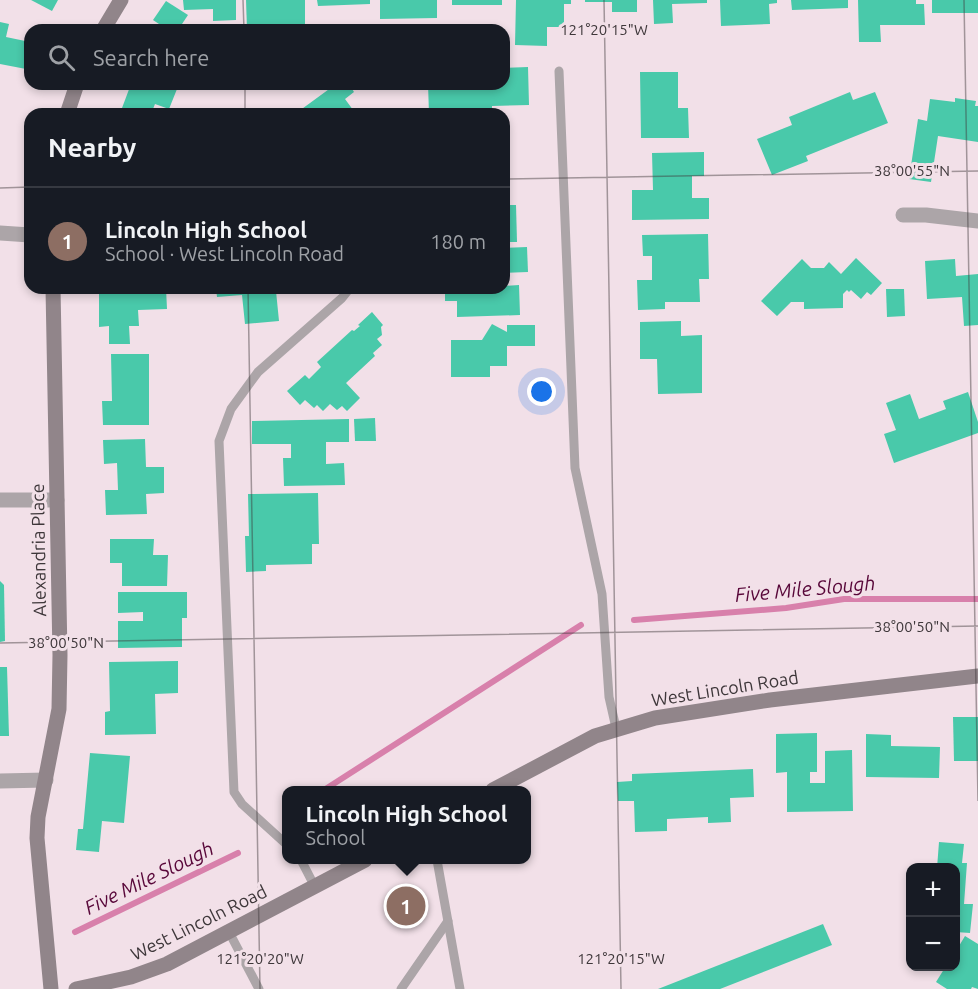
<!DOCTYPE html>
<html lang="en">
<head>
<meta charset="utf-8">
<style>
  body { margin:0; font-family:Ubuntu,sans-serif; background:#242831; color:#f1f3f6 }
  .controls { position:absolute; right:18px; bottom:18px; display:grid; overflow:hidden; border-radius:12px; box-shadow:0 3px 9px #0003 }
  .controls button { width:54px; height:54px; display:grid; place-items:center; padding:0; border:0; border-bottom:2px solid #363941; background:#171b24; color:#f1f3f6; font:30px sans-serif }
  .you { position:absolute; left:542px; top:392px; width:21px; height:21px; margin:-15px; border:4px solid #fff; border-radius:50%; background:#1a73e8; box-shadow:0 0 0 9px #1a73e833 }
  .badge { display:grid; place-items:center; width:39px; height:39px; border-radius:50%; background:#ea580c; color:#fff; font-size:20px; font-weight:700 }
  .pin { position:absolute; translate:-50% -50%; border:3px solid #fff; box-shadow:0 2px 6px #0006 }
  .popup { position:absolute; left:282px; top:786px; width:249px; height:78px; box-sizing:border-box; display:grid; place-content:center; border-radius:12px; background:#171b24; filter:drop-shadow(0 2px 4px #0005); font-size:20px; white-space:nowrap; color:#9ea1a6 }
  .popup b { font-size:22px; color:#f1f3f6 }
  .popup::after { content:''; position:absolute; left:50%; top:100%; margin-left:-12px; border:12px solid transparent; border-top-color:#171b24 }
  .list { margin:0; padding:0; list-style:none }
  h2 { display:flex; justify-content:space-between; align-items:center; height:78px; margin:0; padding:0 24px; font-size:26px }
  h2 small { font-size:20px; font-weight:400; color:#9ea1a6 }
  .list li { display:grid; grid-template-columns:39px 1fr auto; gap:18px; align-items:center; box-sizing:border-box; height:108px; padding:0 24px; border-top:2px solid #363941 }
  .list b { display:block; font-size:22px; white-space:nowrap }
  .list p { margin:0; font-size:20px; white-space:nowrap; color:#9ea1a6 }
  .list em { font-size:20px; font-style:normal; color:#9ea1a6 }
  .icon { flex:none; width:33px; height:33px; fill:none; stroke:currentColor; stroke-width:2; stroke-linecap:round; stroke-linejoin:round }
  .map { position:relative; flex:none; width:978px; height:989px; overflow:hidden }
  .search { position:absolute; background:#171b24; box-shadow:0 3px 9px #0003; left:24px; top:24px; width:486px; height:66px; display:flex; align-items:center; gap:15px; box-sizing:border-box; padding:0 21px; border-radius:18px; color:#9ea1a6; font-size:22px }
  .panel { position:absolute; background:#171b24; box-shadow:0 3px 9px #0003; left:24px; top:108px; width:486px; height:186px; border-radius:18px }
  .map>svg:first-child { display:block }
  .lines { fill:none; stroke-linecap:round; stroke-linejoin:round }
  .stream { stroke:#d880ab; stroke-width:6 }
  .building { fill:#49c9aa }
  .lane { stroke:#aca5a8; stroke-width:9 }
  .street { stroke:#aca5a8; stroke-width:15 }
  .secondary { stroke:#91858a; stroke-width:15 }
  .ticks { fill:none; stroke:#3e373a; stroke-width:1.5; stroke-opacity:0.45 }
  .labels { text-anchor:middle; stroke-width:6; stroke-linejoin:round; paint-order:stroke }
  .street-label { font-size:18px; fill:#3e373a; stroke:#f2e0e8 }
  .water-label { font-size:20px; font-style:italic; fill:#580739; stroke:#f2e0e8 }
  .ticks-label { font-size:15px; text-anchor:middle; fill:#3e373a; stroke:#f2e0e8; stroke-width:6; stroke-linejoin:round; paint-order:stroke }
</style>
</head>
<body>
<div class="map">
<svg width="978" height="989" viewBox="0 0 978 989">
  <rect width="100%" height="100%" fill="#f2e0e8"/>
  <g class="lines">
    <g class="stream">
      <polyline points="634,620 786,608 844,599 978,599"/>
      <polyline points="324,790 581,625"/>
      <polyline points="75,932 238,853"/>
    </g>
  </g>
  <g class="building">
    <polygon points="31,0 58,0 52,11"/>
    <polygon points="183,0 236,0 236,20 213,21 213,9 184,10"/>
    <polygon points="246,0 305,0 305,30 247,30"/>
    <polygon points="317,0 370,0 370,4 318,6"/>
    <polygon points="380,0 437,0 437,18 380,19"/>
    <rect x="452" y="0" width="50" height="5"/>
    <polygon points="516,0 571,0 571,4 564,4 564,27 547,27 547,46 515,45"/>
    <polygon points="585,0 637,0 637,12 612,12 612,2 585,2"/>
    <polygon points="653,0 707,0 707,3 672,4 673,23 654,24"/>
    <polygon points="720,0 777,0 777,3 769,4 770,24 721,26"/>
    <polygon points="791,0 848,0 848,8 792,10"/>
    <polygon points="858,0 916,0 916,4 924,4 925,25 880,25 881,42 859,42"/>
    <rect x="932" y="0" width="46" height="13"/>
    <polygon points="166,1 188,15 178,30 168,30 153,20"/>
    <polygon points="0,22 9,24 6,37 30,42 26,69 0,64"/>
    <polygon points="528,67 529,105 492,106 492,114 429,114 428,84 504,84 504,68"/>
    <polygon points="640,72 678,72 678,108 688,108 689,138 641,138"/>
    <polygon points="131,84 179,84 169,109 155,104 151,114 138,114 122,108"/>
    <polygon points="336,84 349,84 354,92 345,99 356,114 295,114"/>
    <polygon points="850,92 853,100 875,92 888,123 806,156 808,161 772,175 757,139 792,125 789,117"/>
    <polygon points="955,98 976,101 975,106 978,106 978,142 938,136 931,182 909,179 918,119 927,121 930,99 955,102"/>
    <polygon points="504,125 508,125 509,165 504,165"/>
    <polygon points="704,152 704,176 692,176 692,198 709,198 709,219 632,220 632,190 653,190 652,153"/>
    <polygon points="504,205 516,205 517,242 504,242"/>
    <polygon points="708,234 709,279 699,279 700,302 665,302 665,309 638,310 637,280 652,280 652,256 643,256 642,235"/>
    <polygon points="527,247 528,272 504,273 504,248"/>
    <polygon points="856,258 882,283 871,295 867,292 861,299 851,290 849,292 847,290 843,294 843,308 804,309 804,302 791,302 777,316 761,301 802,259 811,268 824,268 829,262 841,274"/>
    <polygon points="955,259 956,276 978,274 978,325 964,326 962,297 927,299 925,261"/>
    <polygon points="519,285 520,315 457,317 457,301 445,301 445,288 504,288 504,286"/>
    <polygon points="99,288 166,288 167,309 138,310 139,326 129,326 130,344 109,344 109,326 99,327"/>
    <polygon points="216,288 295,288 295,290 276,291 279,321 245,324 242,295 217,297"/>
    <polygon points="886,289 904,289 905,316 887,317"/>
    <polygon points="372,312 383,325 381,327 382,335 377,339 382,345 373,353 375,356 346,383 360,398 347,411 342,406 337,410 330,404 323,411 317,405 314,408 305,400 300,405 287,391 305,375 309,379 321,367 317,362 352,330 354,331 360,326 358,325"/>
    <polygon points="681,321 681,336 702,335 702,393 658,394 657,359 640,359 640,322"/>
    <polygon points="492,324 507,332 507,325 535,325 535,346 507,346 507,366 490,366 490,377 451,377 451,340 482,340"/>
    <polygon points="111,354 149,354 149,425 103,425 102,401 112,401"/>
    <polygon points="968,392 978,422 978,433 894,463 884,434 896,430 886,403 910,394 919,419 946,409 943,401"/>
    <polygon points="375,418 376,441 355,441 354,419"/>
    <polygon points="349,419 349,442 326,442 326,464 344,463 345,485 284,486 283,458 291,458 291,444 252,444 252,421"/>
    <polygon points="145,439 146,467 164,467 164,493 146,494 147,514 106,515 105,490 118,490 117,463 104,464 103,440"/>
    <polygon points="318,493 319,544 312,544 312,564 266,565 266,571 246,572 245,536 249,536 248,494"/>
    <polygon points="110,539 154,539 153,555 168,555 167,586 122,586 122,563 110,563"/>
    <polygon points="0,581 4,585 5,641 0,642"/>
    <polygon points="118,592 187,592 187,618 182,618 182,647 118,648 118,621 143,621 143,612 118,613"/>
    <polygon points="178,661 178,693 155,694 156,734 105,735 105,712 110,711 109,662"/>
    <polygon points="0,667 7,667 9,736 0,736"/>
    <polygon points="953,717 978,717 978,761 954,761"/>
    <polygon points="817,733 817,772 810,772 810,783 825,783 825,751 852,750 853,811 787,812 787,772 776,773 776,734"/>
    <polygon points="866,734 891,735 891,746 940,747 939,778 866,777"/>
    <polygon points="90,753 130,756 124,823 102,821 99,852 76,850 78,829 83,829"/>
    <polygon points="753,769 754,797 730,798 731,822 708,823 708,817 667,819 667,831 635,832 634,801 618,801 617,782 632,781 632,774"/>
    <polygon points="939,842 964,844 962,863 967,863 964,904 973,904 970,933 956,932 956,868 937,868"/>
    <polygon points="823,924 832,945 720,989 658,989"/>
    <polygon points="965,936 978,944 978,989 972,987 971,989 947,989 936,982 946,966 956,966 956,951"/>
  </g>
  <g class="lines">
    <g class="lane">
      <polyline points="559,71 575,468 602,594 609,697 616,728"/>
      <polyline points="286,844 242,804 234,792 219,441 231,409 258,372 342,298 350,288"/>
      <polyline points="301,860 315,887"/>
      <polyline points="437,860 460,989"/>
      <polyline points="229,932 259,989"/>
      <polyline points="401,989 448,921"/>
    </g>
    <g class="street">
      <polyline points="903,215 926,215 978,221"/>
      <polyline points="0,233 30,235"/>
      <polyline points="0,500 57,500"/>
      <polyline points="0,781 46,780"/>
    </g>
    <g class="secondary">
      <polyline points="103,30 121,0"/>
      <polyline points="67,114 77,84"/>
      <polyline points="493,790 595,736 655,718 770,700 978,676"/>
      <polyline points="51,989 37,838 38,817 59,709 60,655 53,288"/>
      <polyline points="76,989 131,977 167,964 365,860"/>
    </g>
  </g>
  <path class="ticks" d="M243,0L244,30M604,0L621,989M964,0L978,801M245,84V114M504,179L978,171M0,188L30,187M248,288L260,989M0,643L978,626"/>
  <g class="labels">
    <g class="street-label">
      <text transform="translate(39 550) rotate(-91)" y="6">Alexandria Place</text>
      <text transform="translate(725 689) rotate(-9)" y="6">West Lincoln Road</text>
      <text transform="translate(199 923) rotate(-26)" y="6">West Lincoln Road</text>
    </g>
    <g class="water-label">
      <text transform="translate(805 589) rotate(-5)" y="7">Five Mile Slough</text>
      <text transform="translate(149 878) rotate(-26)" y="7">Five Mile Slough</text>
    </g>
  </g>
  <g class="ticks-label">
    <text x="604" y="35">121°20'15"W</text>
    <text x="912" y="176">38°00'55"N</text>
    <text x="912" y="632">38°00'50"N</text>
    <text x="66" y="648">38°00'50"N</text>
    <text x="260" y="964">121°20'20"W</text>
    <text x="621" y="964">121°20'15"W</text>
  </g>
</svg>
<div class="controls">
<button>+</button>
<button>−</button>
</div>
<div class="you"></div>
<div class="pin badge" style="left:406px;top:906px;background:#8d6e63">1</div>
<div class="popup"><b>Lincoln High School</b>School</div>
<div class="search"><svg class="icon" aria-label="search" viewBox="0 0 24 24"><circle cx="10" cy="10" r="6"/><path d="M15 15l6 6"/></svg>Search here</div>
<section class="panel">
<h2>Nearby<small></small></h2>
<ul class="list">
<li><span class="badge" style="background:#8d6e63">1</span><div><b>Lincoln High School</b><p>School · West Lincoln Road</p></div><em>180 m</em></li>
</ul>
</section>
</div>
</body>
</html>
